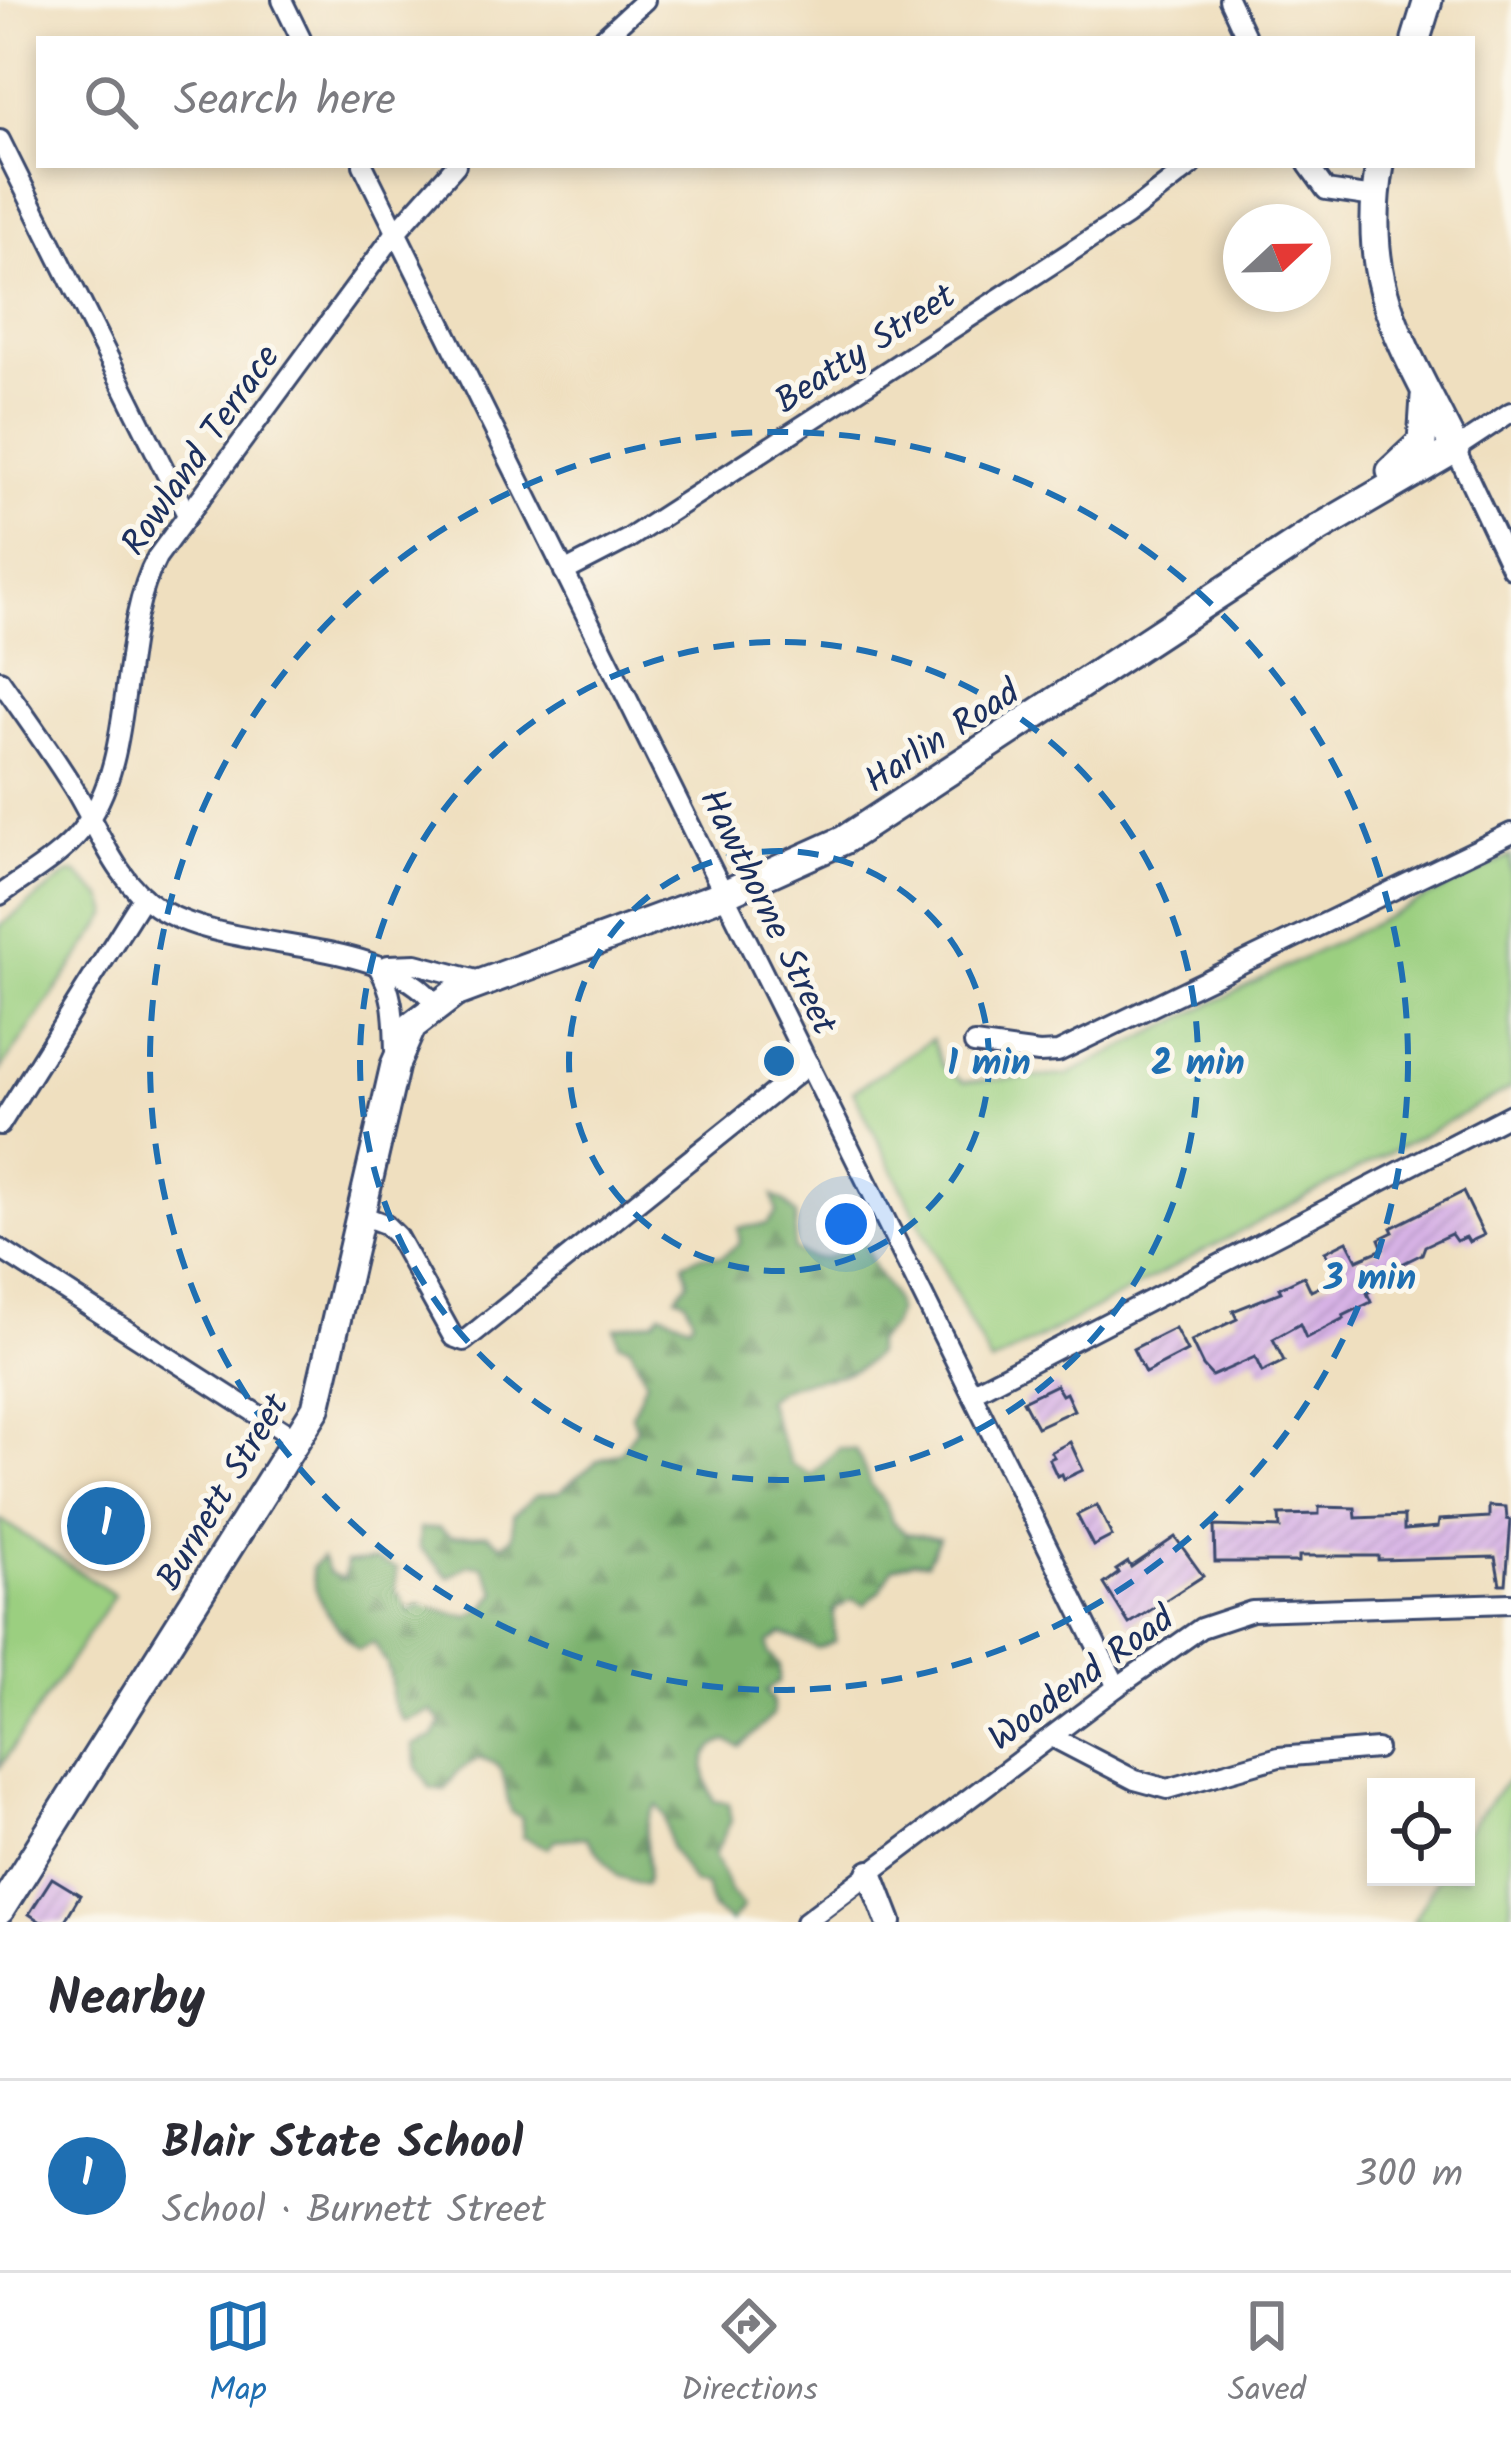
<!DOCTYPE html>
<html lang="en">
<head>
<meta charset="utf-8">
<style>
  body { margin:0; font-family:Kalam,sans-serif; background:#f2f2f3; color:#2b2b33 }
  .controls { position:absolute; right:36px; bottom:36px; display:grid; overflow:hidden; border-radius:0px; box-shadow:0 6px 18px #0003 }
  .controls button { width:108px; height:108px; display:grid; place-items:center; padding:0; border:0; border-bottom:3px solid #e1e1e2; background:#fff; color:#2b2b33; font:60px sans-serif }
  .compass { position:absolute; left:1223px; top:204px; width:108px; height:108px; border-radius:50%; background:#fff; box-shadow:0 6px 18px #0003; rotate:68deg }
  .you { position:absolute; left:846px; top:1224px; width:42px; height:42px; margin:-30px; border:9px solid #fff; border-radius:50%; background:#1a73e8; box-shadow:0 0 0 18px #1a73e833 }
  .badge { display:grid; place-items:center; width:78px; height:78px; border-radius:50%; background:#1f6fb2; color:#fff; font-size:39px; font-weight:700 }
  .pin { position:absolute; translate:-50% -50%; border:6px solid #fff; box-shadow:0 3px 12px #0006 }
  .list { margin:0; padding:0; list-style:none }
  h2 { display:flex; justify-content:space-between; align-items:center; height:156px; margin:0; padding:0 48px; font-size:51px }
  h2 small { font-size:39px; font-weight:400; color:#7c7c81 }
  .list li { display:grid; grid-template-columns:78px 1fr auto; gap:36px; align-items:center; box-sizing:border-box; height:192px; padding:0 48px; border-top:3px solid #e1e1e2 }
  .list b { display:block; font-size:45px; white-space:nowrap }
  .list p { margin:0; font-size:39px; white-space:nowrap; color:#7c7c81 }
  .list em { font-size:39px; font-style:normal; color:#7c7c81 }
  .icon { flex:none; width:66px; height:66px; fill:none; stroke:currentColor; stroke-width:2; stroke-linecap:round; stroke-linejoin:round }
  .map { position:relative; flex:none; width:1511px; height:1922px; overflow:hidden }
  .search { position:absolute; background:#fff; box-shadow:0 6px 18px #0003; left:36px; right:36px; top:36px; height:132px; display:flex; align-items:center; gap:30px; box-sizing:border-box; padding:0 42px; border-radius:0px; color:#7c7c81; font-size:45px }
  .sheet { height:348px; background:#fff }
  nav { display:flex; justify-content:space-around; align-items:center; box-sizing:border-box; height:168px; border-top:3px solid #e1e1e2; background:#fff; font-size:33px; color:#7c7c81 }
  nav a { display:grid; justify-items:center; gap:6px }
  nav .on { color:#1f6fb2 }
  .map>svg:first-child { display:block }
  .forest { fill:url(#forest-firs); stroke:#4c7066; stroke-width:3 }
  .park { fill:#9bcf80; stroke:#5b7f6f; stroke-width:3 }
  .building { fill:url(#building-hatch) }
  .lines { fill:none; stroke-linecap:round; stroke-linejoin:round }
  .minor-casing { stroke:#3b496d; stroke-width:24 }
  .tertiary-casing { stroke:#3b496d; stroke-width:30 }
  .secondary-casing { stroke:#3b496d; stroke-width:33 }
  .minor { stroke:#fff; stroke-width:18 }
  .tertiary { stroke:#fff; stroke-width:24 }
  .secondary { stroke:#fff; stroke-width:27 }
  .ring { fill:none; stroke:#1f6fb2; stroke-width:6; stroke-dasharray:21 15 }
  .labels { text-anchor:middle; stroke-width:10; stroke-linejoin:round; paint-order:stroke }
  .street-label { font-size:36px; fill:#1b2f5e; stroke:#fbf7ec }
  .centre { fill:#1f6fb2; stroke:#fbf7ec; stroke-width:6 }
  .ring-label { font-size:36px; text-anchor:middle; font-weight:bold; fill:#1f6fb2; stroke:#fbf7ec; stroke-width:10; stroke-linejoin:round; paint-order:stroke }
</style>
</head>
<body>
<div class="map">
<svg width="1511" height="1922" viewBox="0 0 1511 1922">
  <defs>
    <pattern id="forest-firs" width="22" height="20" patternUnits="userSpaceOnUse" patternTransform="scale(3)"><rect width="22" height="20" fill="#7cb26e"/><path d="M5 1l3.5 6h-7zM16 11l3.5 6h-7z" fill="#65915e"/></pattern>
    <pattern id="building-hatch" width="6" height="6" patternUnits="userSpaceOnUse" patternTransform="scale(3)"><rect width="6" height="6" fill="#d7b2e5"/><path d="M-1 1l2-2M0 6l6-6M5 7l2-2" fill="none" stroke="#b899c7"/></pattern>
  </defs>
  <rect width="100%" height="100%" fill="#fbf7ec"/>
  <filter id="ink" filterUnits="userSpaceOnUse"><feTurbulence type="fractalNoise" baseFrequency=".00833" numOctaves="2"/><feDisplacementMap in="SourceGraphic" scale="24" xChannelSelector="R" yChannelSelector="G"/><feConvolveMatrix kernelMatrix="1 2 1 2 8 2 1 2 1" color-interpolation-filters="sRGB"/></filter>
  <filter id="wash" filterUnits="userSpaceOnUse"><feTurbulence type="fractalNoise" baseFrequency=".004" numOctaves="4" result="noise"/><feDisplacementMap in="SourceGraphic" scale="48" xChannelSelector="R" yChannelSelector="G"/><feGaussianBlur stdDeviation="2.7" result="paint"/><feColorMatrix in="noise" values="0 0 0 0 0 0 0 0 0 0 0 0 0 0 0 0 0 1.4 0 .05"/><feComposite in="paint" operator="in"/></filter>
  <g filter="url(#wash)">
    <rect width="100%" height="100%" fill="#efdfbf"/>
    <path class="forest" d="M773,1196L784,1201L796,1215L794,1250C821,1267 840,1257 860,1236C868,1248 870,1261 878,1273C899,1304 907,1315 875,1342V1354C847,1389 797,1369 766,1400L791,1464L812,1475L839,1448L855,1450C862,1460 863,1468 868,1478C875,1496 887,1499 892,1522L905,1533L939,1538L927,1563L913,1561L893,1568L880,1591L864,1605L852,1599L833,1611L835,1641L818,1648L782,1634L768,1643L769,1654L780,1665L779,1682L766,1691L773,1702V1715L740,1747L727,1741C694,1751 704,1777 714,1801L728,1803L731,1821L714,1855L731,1893L743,1907L731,1922L712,1909L706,1885L693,1883L671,1848L664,1815L657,1805C634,1831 655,1858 645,1885L617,1876L586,1837L555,1840L548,1848L523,1837L521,1817L512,1813C500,1788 513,1764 479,1758L457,1772L445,1790L431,1788L417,1767L413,1745L434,1737L441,1723L432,1711L404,1721C384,1696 395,1696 389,1671C386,1662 378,1650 374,1642L358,1650C337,1628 312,1598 312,1567L322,1558L329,1573L344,1579L346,1563L375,1560L397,1569L395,1590L411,1612L416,1604L469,1617L485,1607L497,1592L483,1566L469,1565L449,1577L419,1547L420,1529L439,1528L451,1537L487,1534L501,1545L512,1537L513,1516L536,1495L559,1492L597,1461L620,1452L637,1429L632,1414L646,1380L630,1346L619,1343L615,1328L655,1320L661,1312L689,1324L693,1319L685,1299L676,1296L688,1282L684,1263L702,1255L721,1257L740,1243L738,1228L767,1224L777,1212Z"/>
    <g class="park">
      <polygon points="1511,856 1511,1088 991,1364 853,1091 932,1039 942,1066 963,1082 1067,1075"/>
      <polygon points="76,873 104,899 109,914 0,1071 0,926 68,874"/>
      <polygon points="0,1519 114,1595 0,1767"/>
      <polygon points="1511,1775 1511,1922 1413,1922 1438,1877 1466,1877 1466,1831"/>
    </g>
    <g id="blocks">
      <g class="building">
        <polygon points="1463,1192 1484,1235 1469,1242 1466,1237 1456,1241 1451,1234 1425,1246 1422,1254 1374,1278 1379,1287 1367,1293 1371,1302 1343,1316 1344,1318 1306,1338 1300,1324 1273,1339 1284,1361 1262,1372 1255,1357 1212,1376 1203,1366 1191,1341 1237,1319 1233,1311 1281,1292 1279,1288 1304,1276 1311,1291 1338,1278 1325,1252 1347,1241 1357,1260 1383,1249 1379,1239 1393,1232 1391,1228"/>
        <polygon points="1175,1328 1187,1351 1145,1373 1133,1349"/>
        <polygon points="1056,1385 1062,1395 1066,1393 1074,1410 1037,1427 1023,1401"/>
        <polygon points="1070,1442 1083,1470 1064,1479 1062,1474 1057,1476 1049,1459 1054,1457 1051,1452"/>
        <polygon points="1097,1505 1112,1536 1093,1546 1077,1515"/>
        <polygon points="1489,1506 1506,1507 1507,1519 1511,1520 1506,1584 1500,1584 1495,1557 1378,1560 1378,1556 1299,1556 1299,1562 1215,1562 1214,1526 1280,1528 1279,1515 1319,1514 1319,1507 1355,1508 1356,1518 1404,1516 1404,1530 1438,1527 1439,1520 1489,1517"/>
        <polygon points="1175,1537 1203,1576 1129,1624 1104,1584 1119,1573 1116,1570 1128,1562 1131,1567"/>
        <polygon points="52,1878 80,1895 64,1922 41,1922 29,1914"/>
      </g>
    </g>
  </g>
  <g filter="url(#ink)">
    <use href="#blocks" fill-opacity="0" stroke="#3b496d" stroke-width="3"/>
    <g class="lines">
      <g class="minor-casing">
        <g id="minor">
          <polyline points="282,0 301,39"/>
          <polyline points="1229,0 1247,39"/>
          <polyline points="602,39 645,0"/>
          <polyline points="0,140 186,513"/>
          <polyline points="363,165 1117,1687"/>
          <polyline points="1308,165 1326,190 1374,197"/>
          <polyline points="1511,412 1455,449 1511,568"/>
          <polyline points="564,572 628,539 1126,216 1192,165"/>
          <path d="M0,680C25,716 50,750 73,787C98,827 115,880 156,907C232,956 383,933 437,1006"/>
          <path d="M0,895C26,876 60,857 80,832C140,759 114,637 157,557L396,232L456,165"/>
          <path d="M377,965C395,994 394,1019 395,1052"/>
          <polyline points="388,965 416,964 484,982"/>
          <polyline points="974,1044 1039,1053 1058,1052 1511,833"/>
          <polyline points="0,1125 143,897"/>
          <polyline points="361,1215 385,1224 397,1236 453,1337 464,1341 809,1064"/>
          <polyline points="0,1249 299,1441"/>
          <polyline points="973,1392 1511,1114"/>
          <polyline points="1052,1737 1135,1780 1168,1789 1279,1757 1377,1749"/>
          <polyline points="805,1922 1117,1687 1201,1628 1252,1611 1511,1603"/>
        </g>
      </g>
      <g class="tertiary-casing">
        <polyline id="tertiary" points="870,1873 889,1922"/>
      </g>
      <g class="secondary-casing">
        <g id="secondary">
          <polyline points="1416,39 1428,0"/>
          <polyline points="1391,471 1422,442 1425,397"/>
          <path d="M0,1910L316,1408L395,1065L412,1026L455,993L724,894L844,840L1318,529L1455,449C1404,344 1359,288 1380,165"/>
        </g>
      </g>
      <use href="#minor" class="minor"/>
      <use href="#tertiary" class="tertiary"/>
      <use href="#secondary" class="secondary"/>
    </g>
  </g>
  <g class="ring">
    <circle cx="779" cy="1061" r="210"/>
    <circle cx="779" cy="1061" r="419"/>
    <circle cx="779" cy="1061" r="629"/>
  </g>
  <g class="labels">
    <g class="street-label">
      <text transform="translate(864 347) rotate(-33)" y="13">Beatty Street</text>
      <text transform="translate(199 449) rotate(-55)" y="13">Rowland Terrace</text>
      <text transform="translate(941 735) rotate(-33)" y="13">Harlin Road</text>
      <text transform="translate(770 911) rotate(64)" y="13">Hawthorne Street</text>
      <text transform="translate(221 1491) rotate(-59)" y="13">Burnett Street</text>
      <text transform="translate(1080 1677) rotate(-36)" y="13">Woodend Road</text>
    </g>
  </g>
  <circle cx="779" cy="1061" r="18" class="centre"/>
  <g class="ring-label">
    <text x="989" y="1074">1 min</text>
    <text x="1198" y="1074">2 min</text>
    <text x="1370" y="1289">3 min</text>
  </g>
</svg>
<div class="controls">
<button><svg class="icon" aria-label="locate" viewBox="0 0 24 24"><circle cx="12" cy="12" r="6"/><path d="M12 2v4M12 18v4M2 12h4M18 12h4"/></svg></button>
</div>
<svg class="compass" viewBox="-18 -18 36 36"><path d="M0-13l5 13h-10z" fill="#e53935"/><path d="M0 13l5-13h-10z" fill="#7c7c81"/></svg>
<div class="you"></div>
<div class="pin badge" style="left:106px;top:1526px">1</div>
<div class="search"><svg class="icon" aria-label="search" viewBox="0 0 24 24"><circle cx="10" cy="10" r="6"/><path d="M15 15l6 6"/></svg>Search here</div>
</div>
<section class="sheet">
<h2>Nearby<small></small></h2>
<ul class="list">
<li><span class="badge">1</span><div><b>Blair State School</b><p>School · Burnett Street</p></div><em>300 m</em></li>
</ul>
</section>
<nav>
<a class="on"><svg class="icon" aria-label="map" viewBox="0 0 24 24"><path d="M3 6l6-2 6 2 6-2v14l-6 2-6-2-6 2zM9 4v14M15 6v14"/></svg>Map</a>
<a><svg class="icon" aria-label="directions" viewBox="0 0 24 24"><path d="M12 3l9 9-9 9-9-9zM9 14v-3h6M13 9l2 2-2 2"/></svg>Directions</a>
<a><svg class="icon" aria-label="saved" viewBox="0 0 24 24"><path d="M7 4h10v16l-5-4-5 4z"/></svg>Saved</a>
</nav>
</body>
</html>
